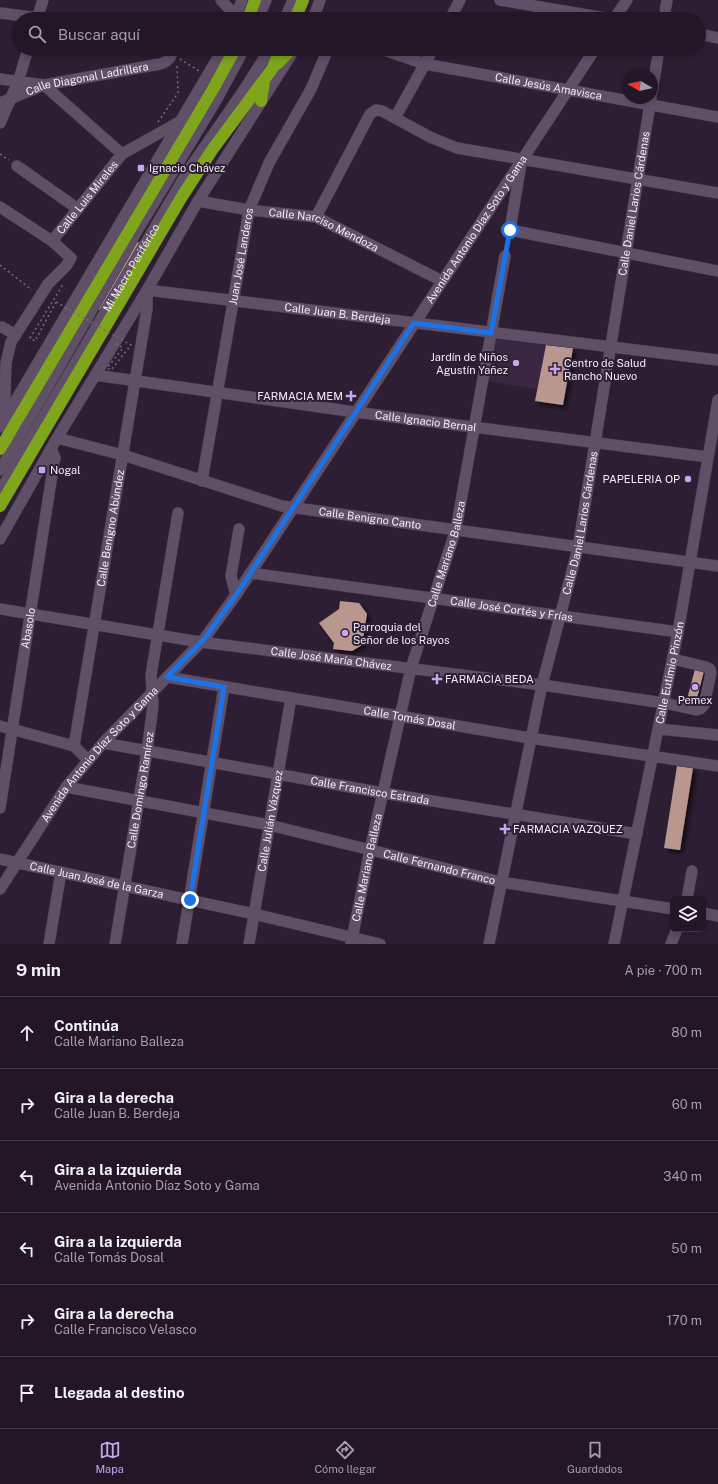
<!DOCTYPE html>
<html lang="es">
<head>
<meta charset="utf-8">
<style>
  body { margin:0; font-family:"Public Sans",sans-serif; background:#2e2333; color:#f1f3f6 }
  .controls { position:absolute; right:12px; bottom:12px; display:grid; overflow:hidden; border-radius:6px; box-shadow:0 2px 6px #0003 }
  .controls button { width:36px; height:36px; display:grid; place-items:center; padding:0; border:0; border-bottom:1px solid #3f3544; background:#221627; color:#f1f3f6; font:20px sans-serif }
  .compass { position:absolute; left:622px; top:68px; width:36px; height:36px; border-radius:50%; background:#221627; box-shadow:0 2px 6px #0003; rotate:279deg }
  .stop { position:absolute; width:12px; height:12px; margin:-9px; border:3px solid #1a73e8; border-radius:50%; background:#fff }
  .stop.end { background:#1a73e8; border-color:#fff; box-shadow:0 1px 4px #0008 }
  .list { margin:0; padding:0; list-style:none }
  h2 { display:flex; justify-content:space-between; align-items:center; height:52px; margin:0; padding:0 16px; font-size:17px }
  h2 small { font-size:13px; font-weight:400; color:#a29fa7 }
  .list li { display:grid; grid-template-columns:26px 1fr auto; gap:12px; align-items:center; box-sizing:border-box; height:72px; padding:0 16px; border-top:1px solid #3f3544 }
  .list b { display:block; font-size:15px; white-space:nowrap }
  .list p { margin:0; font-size:13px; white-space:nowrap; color:#a29fa7 }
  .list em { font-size:13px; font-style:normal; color:#a29fa7 }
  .icon { flex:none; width:22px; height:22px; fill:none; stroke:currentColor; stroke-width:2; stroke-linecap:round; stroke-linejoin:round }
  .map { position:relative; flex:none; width:718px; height:944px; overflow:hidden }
  .search { position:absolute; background:#221627; box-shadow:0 2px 6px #0003; left:12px; right:12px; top:12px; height:44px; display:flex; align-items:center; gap:10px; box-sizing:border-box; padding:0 14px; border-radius:22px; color:#a29fa7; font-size:15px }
  .sheet { height:484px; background:#221627 }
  nav { display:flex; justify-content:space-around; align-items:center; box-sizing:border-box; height:56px; border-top:1px solid #3f3544; background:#221627; font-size:11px; color:#a29fa7 }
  nav a { display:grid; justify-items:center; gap:2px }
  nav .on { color:#c6a6f0 }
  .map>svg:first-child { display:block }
  .built { fill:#3a2843 }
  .building { fill:#b9978e; filter:url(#shadow) }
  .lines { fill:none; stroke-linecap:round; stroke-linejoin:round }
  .minor-casing { stroke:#463a4c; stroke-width:12 }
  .highway-casing { stroke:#463a4c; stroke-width:13 }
  .path { stroke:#786b7e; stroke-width:1.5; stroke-dasharray:2 3; stroke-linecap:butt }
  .minor { stroke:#5f4f67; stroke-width:11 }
  .highway { stroke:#7ea51c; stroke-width:12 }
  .path-bridge { stroke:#786b7e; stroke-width:1.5; stroke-dasharray:2 3; stroke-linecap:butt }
  .route { stroke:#1a73e8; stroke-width:5 }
  .poi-dot { fill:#c6a6f0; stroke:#2d1e34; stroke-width:1.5 }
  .labels { text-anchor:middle; stroke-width:4; stroke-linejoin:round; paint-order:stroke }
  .street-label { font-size:11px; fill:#f4eaf8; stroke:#2d1e34 }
  .poi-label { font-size:11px; fill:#f4eaf8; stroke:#2d1e34; text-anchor:start }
</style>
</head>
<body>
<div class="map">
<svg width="718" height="944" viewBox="0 0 718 944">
  <defs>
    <filter id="shadow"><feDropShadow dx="3.5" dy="3.5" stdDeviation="2" flood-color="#0009"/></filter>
  </defs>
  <rect width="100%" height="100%" fill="#2d1e34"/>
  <polygon class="built" points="494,339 546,345 537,389 485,381"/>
  <g class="building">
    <polygon points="142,241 101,310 95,310 133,244"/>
    <polygon points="546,345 573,348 563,405 535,401"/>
    <polygon points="340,601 359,603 367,614 362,645 352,651 333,649 334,643 319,623 339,609"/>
    <polygon points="695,669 704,671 695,706 686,703"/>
    <polygon points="677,766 693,768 680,850 664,848"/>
  </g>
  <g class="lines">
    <g class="minor-casing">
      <g id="minor">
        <polyline points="221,0 232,12 235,19"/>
        <polyline points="500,0 611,19"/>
        <polyline points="0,13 47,19"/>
        <polyline points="37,19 43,0"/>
        <polyline points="235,19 242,0"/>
        <polyline points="258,19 266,0"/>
        <polyline points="285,19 293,0"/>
        <polyline points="313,19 320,0"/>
        <polyline points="450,19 460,0"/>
        <polyline points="614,19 627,0"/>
        <polyline points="664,19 667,0"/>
        <polyline points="699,34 718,38"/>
        <path id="s1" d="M381,49L425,64L718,117"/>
        <polyline points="0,79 44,85 122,154"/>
        <polyline points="652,92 659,49"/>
        <path id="s2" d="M0,103L44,85L160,64C167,62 173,57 171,49"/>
        <polyline points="395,118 433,49"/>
        <polyline points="0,123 18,82 28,49"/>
        <polyline points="521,164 510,230 718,271"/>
        <polyline points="17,166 78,209"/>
        <path id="s3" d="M198,201L249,210L316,217L442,281"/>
        <polyline points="0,207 52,241 71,258 66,266 48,284 11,342 6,363 5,395 2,418"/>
        <polyline points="316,217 370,114 376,110 382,111 430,137 457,148 718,193"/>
        <path id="s4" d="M52,241L122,154L179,122"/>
        <polyline points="2,327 16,335"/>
        <path id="s5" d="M95,375L355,412L708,457"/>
        <polyline points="0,427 223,49"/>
        <path id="s6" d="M57,438L123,455L282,506L718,566"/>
        <polyline points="0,470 137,231 217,99 244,49"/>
        <path id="s7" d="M202,481L249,210L269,163L311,89L328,49"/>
        <path id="s8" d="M0,491L188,171L244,90L270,49"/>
        <polyline points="0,539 57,438 147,290 198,201 291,55"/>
        <path id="s9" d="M250,573L678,632"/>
        <polyline points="236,595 231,576 239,529"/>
        <path id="s10" d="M0,609L200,642L542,685L664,703L696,710L700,709L704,705L711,673L710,669L706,667L673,659"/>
        <path id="s11" d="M167,677L530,738L718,766"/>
        <polyline points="0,726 74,746 88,760"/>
        <polyline points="659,729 718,735"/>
        <path id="s12" d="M103,743L383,793L637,834"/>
        <path id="s13" d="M74,746L147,309V290L718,360"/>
        <path id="s14" d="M66,787L269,825L501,882L673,909"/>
        <path id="s15" d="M0,808L54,462L55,458L51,448"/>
        <path id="s16" d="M0,859L254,914L380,944"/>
        <path id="s17" d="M0,889L66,787L103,743L204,639L236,595L595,49"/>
        <polyline points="687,899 692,871"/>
        <polyline points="703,913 718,916"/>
        <polyline points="49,944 61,872"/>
        <path id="s18" d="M115,944L147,751L153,706L151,675L178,513"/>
        <polyline points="182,944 224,687"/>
        <path id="s19" d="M249,944L291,698"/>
        <path id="s20" d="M351,944L370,850L411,668L456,529L505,256"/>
        <path id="s21" d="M489,944L542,685L578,548L651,98"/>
        <path id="s22" d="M614,944L678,632L718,400"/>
        <polyline points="671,944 677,929"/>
      </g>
    </g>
    <g class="highway-casing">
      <g id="highway">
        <polyline points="248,19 255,0"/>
        <polyline points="295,19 303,0"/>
        <polyline points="277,64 292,49"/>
        <polyline points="261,101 264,81"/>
        <polyline points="0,449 213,89 235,49"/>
        <polyline points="0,506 181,198 212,150 272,69 281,49"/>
      </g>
    </g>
    <g class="path">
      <polyline points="180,59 199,71"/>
      <polyline points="158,122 178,93 177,65"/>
      <polyline points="0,154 9,160"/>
      <polyline points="0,265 32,290"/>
      <polyline points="56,302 35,341 30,338 64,283"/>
    </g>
    <use href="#minor" class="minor"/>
    <use href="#highway" class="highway"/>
    <polyline class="path-bridge" points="56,302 131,345 111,370 107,368 123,348 115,343"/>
  </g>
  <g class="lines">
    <polyline class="route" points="190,900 224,687 167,677 204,639 236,595 414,323 491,333 510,230"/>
  </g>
  <g class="poi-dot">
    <rect x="137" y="164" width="8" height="8" rx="2"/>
    <circle cx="516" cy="363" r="4"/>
    <path d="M553 363h4v4h4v4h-4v4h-4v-4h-4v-4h4z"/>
    <path d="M349 390h4v4h4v4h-4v4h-4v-4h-4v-4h4z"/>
    <rect x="38" y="466" width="8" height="8" rx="2"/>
    <circle cx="688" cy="479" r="4"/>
    <circle cx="345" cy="633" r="4"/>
    <path d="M435 673h4v4h4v4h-4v4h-4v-4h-4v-4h4z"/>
    <circle cx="695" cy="687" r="4"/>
    <path d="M503 823h4v4h4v4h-4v4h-4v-4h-4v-4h4z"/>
  </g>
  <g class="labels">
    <g class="street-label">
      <text dy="4" stroke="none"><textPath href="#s2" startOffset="91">Calle Diagonal Ladrillera</textPath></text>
      <text dy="4" stroke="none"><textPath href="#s1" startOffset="172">Calle Jesús Amavisca</textPath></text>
      <text dy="4" stroke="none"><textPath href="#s4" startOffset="56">Calle Luis Mireles</textPath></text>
      <text dy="4" stroke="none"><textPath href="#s21" startOffset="755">Calle Daniel Larios Cárdenas</textPath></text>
      <text dy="4" stroke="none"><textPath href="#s17" startOffset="816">Avenida Antonio Díaz Soto y Gama</textPath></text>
      <text dy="4" stroke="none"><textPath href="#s3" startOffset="130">Calle Narciso Mendoza</textPath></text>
      <text dy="4" stroke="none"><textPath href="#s7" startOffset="228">Juan José Landeros</textPath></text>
      <text dy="4" stroke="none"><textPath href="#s8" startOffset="259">Mi Macro Periférico</textPath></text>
      <text dy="4" stroke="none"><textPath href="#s13" startOffset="654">Calle Juan B. Berdeja</textPath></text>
      <text dy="4" stroke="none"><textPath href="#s5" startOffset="334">Calle Ignacio Bernal</textPath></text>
      <text dy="4" stroke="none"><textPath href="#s6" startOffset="324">Calle Benigno Canto</textPath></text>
      <text dy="4" stroke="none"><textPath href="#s21" startOffset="431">Calle Daniel Larios Cárdenas</textPath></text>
      <text dy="4" stroke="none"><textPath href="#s13" startOffset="221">Calle Benigno Abùndez</textPath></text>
      <text dy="4" stroke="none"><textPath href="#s20" startOffset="402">Calle Mariano Balleza</textPath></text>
      <text dy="4" stroke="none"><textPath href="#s9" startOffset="264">Calle José Cortés y Frías</textPath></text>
      <text dy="4" stroke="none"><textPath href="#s15" startOffset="182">Abasolo</textPath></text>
      <text dy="4" stroke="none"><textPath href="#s10" startOffset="335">Calle José María Chávez</textPath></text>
      <text dy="4" stroke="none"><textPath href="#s22" startOffset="277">Calle Eutimio Pinzón</textPath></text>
      <text dy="4" stroke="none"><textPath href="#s11" startOffset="246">Calle Tomás Dosal</textPath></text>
      <text dy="4" stroke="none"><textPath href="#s17" startOffset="168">Avenida Antonio Díaz Soto y Gama</textPath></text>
      <text dy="4" stroke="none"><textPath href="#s18" startOffset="156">Calle Domingo Ramírez</textPath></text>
      <text dy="4" stroke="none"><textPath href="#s12" startOffset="271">Calle Francisco Estrada</textPath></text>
      <text dy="4" stroke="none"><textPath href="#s19" startOffset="125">Calle Julián Vázquez</textPath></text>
      <text dy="4" stroke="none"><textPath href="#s14" startOffset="382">Calle Fernando Franco</textPath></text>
      <text dy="4" stroke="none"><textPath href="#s20" startOffset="78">Calle Mariano Balleza</textPath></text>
      <text dy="4" stroke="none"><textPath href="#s16" startOffset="99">Calle Juan José de la Garza</textPath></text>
    </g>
    <g class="poi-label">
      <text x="149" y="172">Ignacio Chávez</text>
      <text x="508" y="361" text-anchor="end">Jardín de Niños<tspan x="508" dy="13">Agustín Yañez</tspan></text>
      <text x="564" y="367">Centro de Salud<tspan x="564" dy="13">Rancho Nuevo</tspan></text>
      <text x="343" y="400" text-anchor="end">FARMACIA MEM</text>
      <text x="50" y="474">Nogal</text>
      <text x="680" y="483" text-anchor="end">PAPELERIA OP</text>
      <text x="353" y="631">Parroquia del<tspan x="353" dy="13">Señor de los Rayos</tspan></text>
      <text x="445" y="683">FARMACIA BEDA</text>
      <text x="695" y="704" text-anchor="middle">Pemex</text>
      <text x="513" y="833">FARMACIA VAZQUEZ</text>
    </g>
  </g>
</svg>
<div class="controls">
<button><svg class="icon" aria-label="layers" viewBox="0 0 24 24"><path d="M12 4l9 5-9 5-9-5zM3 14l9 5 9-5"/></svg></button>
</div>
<svg class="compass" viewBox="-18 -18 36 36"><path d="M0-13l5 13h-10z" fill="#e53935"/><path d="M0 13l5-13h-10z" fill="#a29fa7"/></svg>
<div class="stop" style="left:510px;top:230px"></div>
<div class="stop end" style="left:190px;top:900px"></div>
<div class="search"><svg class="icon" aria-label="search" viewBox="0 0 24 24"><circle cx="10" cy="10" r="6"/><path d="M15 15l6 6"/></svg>Buscar aquí</div>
</div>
<section class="sheet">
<h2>9 min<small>A pie · 700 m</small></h2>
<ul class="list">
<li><svg class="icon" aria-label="ahead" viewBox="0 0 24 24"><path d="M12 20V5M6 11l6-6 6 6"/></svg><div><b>Continúa</b><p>Calle Mariano Balleza</p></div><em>80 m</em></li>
<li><svg class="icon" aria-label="right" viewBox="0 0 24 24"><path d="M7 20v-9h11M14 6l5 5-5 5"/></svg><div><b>Gira a la derecha</b><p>Calle Juan B. Berdeja</p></div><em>60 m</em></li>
<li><svg class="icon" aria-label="left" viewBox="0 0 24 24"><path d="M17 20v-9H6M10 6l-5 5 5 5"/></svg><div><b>Gira a la izquierda</b><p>Avenida Antonio Díaz Soto y Gama</p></div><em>340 m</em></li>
<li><svg class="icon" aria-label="left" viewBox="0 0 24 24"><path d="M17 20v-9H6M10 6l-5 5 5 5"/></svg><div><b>Gira a la izquierda</b><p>Calle Tomás Dosal</p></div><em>50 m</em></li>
<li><svg class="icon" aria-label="right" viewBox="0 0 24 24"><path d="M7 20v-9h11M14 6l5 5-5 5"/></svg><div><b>Gira a la derecha</b><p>Calle Francisco Velasco</p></div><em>170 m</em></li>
<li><svg class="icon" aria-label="arrive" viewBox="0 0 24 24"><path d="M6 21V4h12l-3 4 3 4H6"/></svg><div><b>Llegada al destino</b></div></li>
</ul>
</section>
<nav>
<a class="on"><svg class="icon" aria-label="map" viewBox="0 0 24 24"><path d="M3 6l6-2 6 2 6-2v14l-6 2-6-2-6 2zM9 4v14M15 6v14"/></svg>Mapa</a>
<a><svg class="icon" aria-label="directions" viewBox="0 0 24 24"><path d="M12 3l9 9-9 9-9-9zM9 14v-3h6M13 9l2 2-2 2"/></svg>Cómo llegar</a>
<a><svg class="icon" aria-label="saved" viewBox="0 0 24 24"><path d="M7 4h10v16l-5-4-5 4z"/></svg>Guardados</a>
</nav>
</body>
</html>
